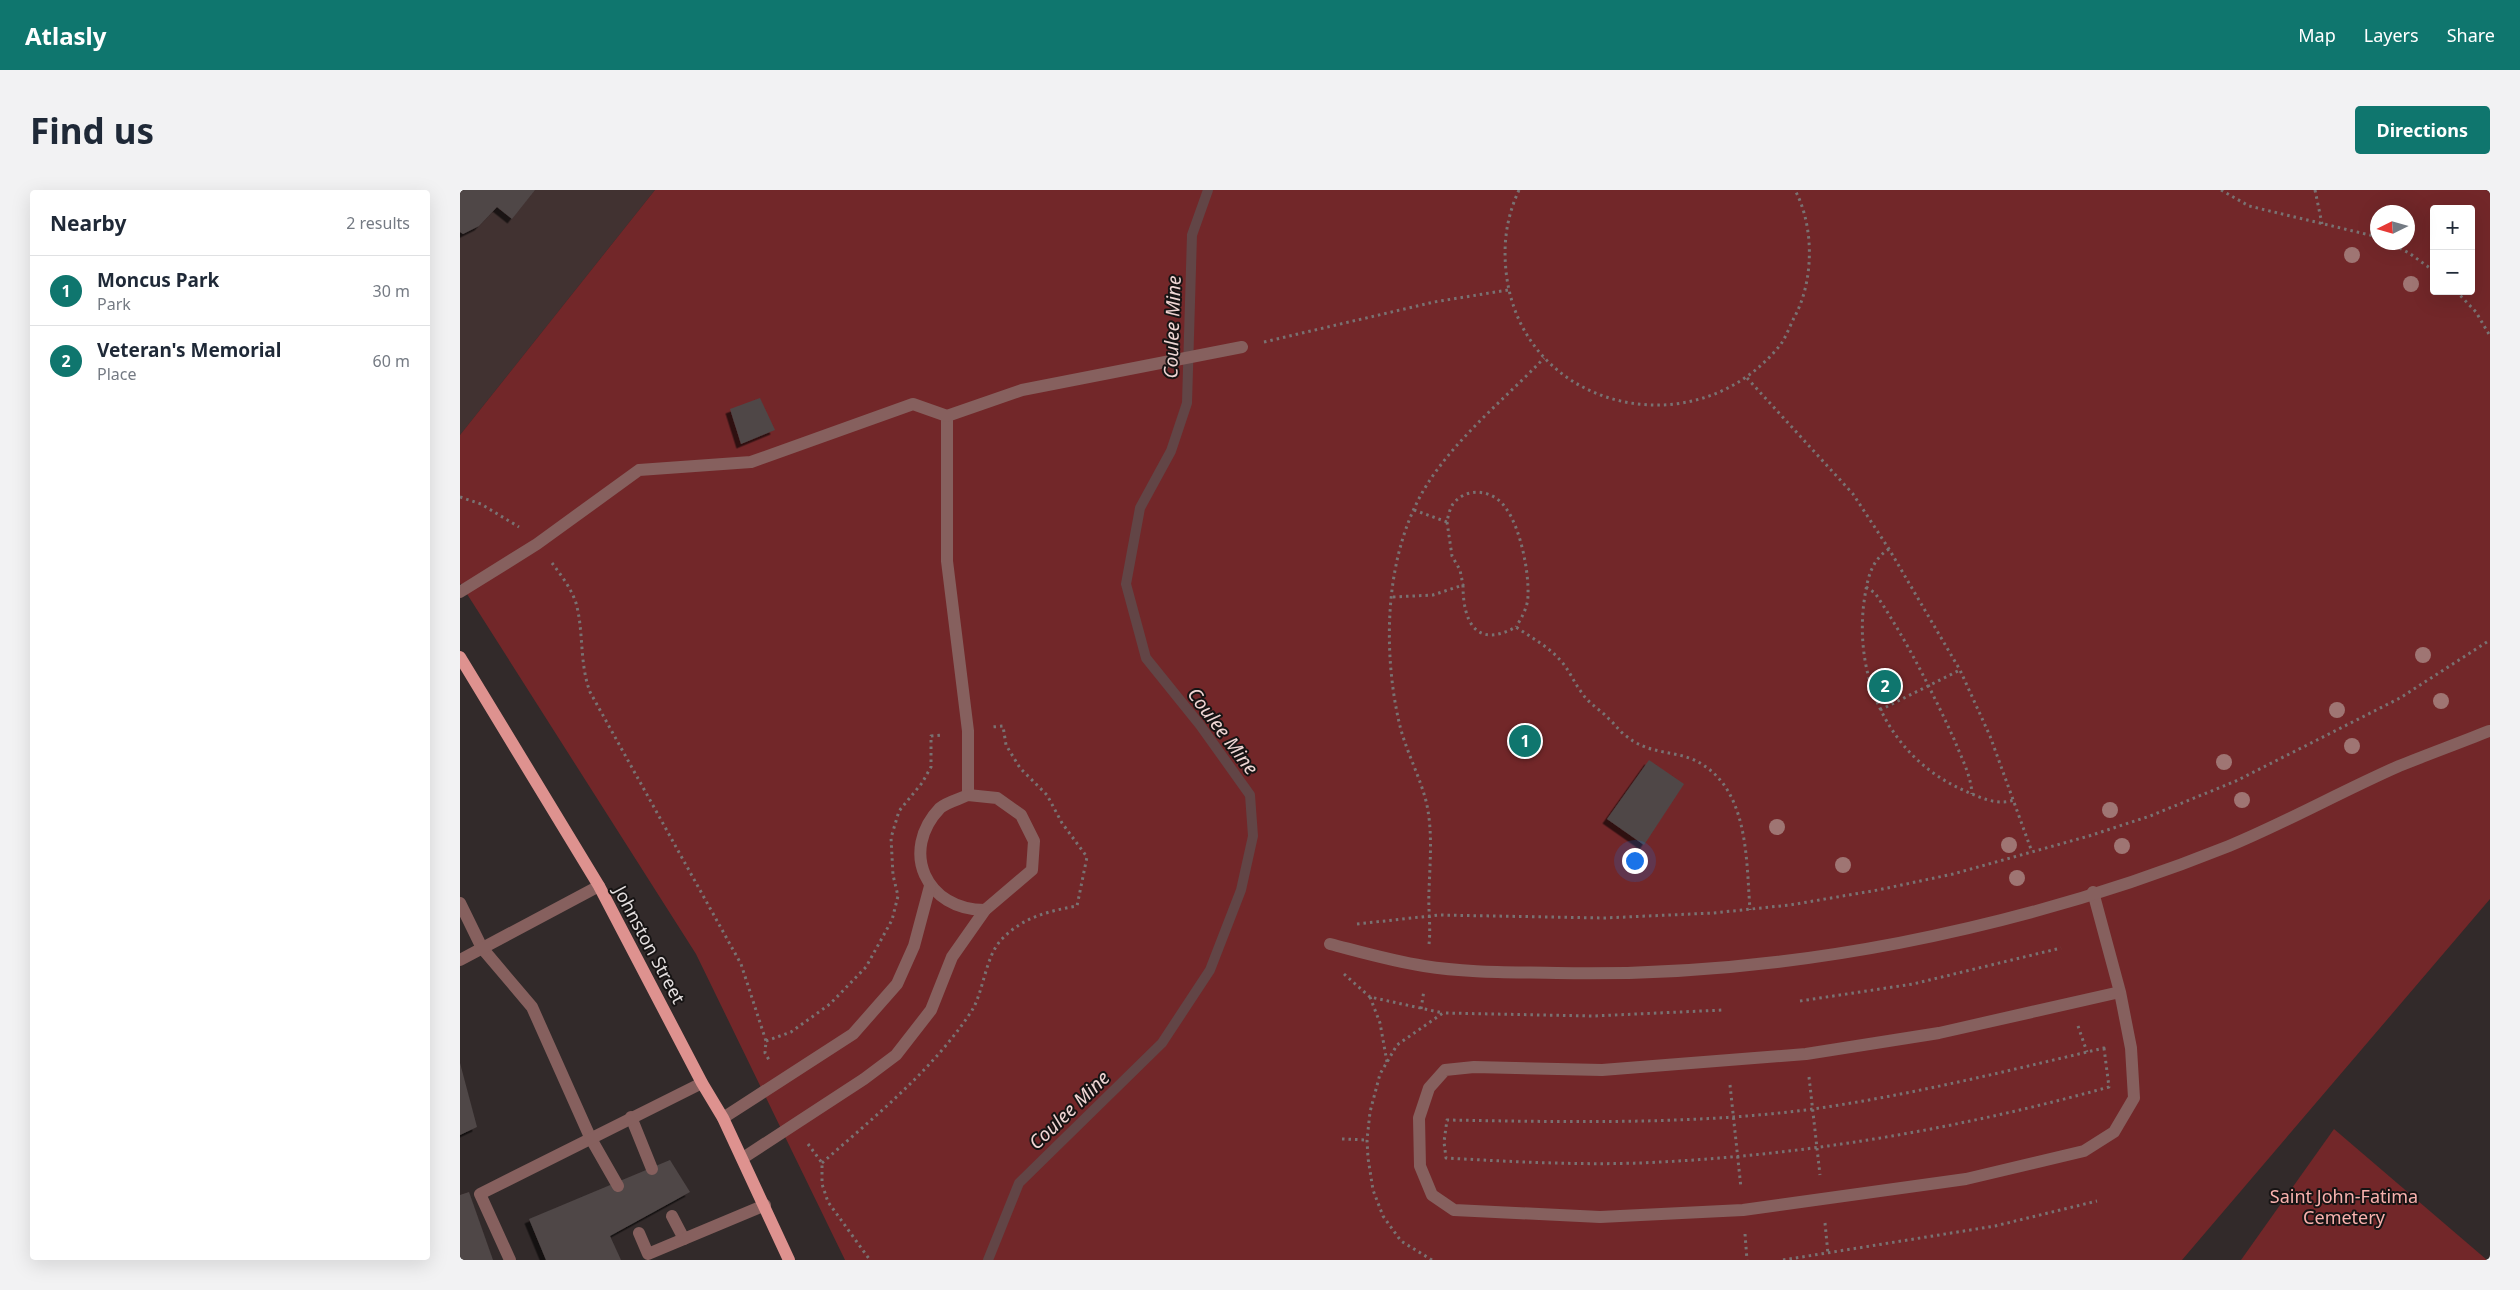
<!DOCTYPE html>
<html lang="en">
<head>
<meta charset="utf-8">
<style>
  body { margin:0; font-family:"Noto Sans",sans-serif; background:#f2f2f3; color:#1f2937 }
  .controls { position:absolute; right:15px; top:15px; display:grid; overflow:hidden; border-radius:5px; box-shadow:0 5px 20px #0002 }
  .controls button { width:45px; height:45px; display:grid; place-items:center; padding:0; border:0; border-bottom:1px solid #e0e1e3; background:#fff; color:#1f2937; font:25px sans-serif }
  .compass { position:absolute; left:1910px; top:15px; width:45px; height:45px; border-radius:50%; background:#fff; box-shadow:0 5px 20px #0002; rotate:265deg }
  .you { position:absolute; left:1174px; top:670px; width:18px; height:18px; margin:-12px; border:4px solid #fff; border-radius:50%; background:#1a73e8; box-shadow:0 0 0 8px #1a73e833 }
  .badge { display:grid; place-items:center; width:32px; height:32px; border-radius:50%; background:#0f766e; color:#fff; font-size:16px; font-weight:700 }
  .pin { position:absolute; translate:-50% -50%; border:2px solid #fff; box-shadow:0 1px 5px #0006 }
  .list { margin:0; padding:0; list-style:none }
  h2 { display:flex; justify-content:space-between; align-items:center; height:65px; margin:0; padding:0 20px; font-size:21px }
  h2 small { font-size:16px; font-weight:400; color:#747a83 }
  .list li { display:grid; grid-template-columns:32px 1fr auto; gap:15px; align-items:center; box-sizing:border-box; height:70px; padding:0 20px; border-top:1px solid #e0e1e3 }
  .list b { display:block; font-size:19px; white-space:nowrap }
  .list p { margin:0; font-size:16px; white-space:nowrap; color:#747a83 }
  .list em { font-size:16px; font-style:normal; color:#747a83 }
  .map { position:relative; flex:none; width:2030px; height:1070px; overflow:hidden; border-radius:5px }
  header { display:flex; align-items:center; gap:30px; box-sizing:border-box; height:70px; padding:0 25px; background:#0f766e; color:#fff }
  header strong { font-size:24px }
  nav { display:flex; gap:28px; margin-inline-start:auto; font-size:18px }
  .intro { display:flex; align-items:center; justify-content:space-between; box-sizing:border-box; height:120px; padding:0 30px }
  h1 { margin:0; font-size:35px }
  .button { padding:12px 22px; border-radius:5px; background:#0f766e; color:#fff; font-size:18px; font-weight:700 }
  main { display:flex; gap:30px; padding:0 30px }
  aside { flex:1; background:#fff; border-radius:5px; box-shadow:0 5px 20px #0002 }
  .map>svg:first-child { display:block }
  .built { fill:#413231 }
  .green { fill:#722729; fill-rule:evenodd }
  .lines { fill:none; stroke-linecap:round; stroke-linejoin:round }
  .stream { stroke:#624546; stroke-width:10 }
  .building { fill:#4f4747; filter:url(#shadow) }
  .path { stroke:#797272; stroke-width:3; stroke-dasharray:2.5 4; stroke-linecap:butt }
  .service { stroke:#86605e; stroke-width:12 }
  .minor { stroke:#86605e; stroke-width:12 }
  .primary { stroke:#de928f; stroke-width:12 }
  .tree { fill:#9f7573 }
  .labels { text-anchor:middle; stroke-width:4; stroke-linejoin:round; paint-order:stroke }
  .street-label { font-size:18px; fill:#e4dfdf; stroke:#171414 }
  .park-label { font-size:18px; fill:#f9b2ae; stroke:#171414 }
  .water-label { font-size:19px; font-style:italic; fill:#efd6d4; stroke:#171414 }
</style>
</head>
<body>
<header>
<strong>Atlasly</strong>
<nav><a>Map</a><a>Layers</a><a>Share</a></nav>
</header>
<div class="intro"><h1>Find us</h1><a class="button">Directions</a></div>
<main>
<aside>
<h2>Nearby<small>2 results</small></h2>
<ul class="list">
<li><span class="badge">1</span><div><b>Moncus Park</b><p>Park</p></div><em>30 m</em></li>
<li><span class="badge">2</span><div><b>Veteran's Memorial</b><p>Place</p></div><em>60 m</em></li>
</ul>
</aside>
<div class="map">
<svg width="2030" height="1070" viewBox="0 0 2030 1070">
  <defs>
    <filter id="shadow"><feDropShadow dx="-4.5" dy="4.5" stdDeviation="0" flood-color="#0009"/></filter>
  </defs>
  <rect width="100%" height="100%" fill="#322a2a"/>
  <polygon class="built" points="0,0 195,0 0,245"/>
  <g class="green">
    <path d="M195,0H2030V709L1722,1070H385L236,764L0,393V245ZM1974,19H2011V101H1974ZM1918,22H1948V52H1918Z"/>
    <polygon points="1874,939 2027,1070 1781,1070"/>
  </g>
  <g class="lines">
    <polyline class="stream" points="528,1070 559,993 702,853 750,780 781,700 793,646 790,605 740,535 686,468 666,394 680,318 711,261 727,213 732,45 748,0"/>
  </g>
  <g class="building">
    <polygon points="0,0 75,0 52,29 37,17 19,36 3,44 0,42"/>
    <polygon points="300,208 315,240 281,254 270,219"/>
    <polygon points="1189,570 1224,594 1184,655 1147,629"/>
    <polygon points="0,873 17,937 0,945"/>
    <polygon points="210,970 230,1002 150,1046 161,1070 86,1070 69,1029"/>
    <polygon points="9,1002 33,1070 0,1070 0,1005"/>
  </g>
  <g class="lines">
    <g class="path">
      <path d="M1059,0C1047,26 1043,52 1046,81C1060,220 1236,262 1321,154C1327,145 1331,133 1336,124C1354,88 1354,36 1335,0"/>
      <polyline points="1761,0 1789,16 1918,47"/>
      <polyline points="1855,0 1862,34"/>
      <polyline points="1928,52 1949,63 1974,81"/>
      <polyline points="1996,101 2016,122 2030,146"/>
      <polyline points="804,152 974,112 1048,100"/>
      <polyline points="1287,188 1393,304 1429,359 1500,480 1530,546 1572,662"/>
      <polyline points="0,307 21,314 59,337"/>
      <path d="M954,320L987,332C988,326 990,318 993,314C1007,296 1033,300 1045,317C1060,336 1069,381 1068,405C1068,417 1062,427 1056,437"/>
      <polyline points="987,332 992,366 1000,380 1003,395"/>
      <path d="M1429,359C1410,371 1407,391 1404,412C1394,489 1429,567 1503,600C1519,607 1536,616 1554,610"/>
      <path d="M92,373C101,385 111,398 116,413C124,442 119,472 130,502L281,774L306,851L305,863L309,870"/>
      <path d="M1406,397L1415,403C1446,449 1471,499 1494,549C1501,567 1511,585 1512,604"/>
      <path d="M933,407L973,405L1003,395C1003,432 1016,459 1056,437C1072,448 1089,457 1101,471C1110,481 1114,493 1122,503C1129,514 1141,520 1149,529C1155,534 1159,541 1165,545C1187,564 1209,560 1232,569C1289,594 1286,667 1290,720"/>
      <polyline points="1420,520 1500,480"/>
      <polyline points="897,734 979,725 1144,728 1253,723 1330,715 1418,700 1493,684 1629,646 1690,626 1776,591 1940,508 2030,450"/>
      <path d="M969,754C971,737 968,719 969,701C970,671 973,640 966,611C959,584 945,559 939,532C922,456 925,360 968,293C999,245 1046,208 1084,168"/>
      <polyline points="884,784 910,807"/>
      <polyline points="1340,811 1453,794 1601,758"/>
      <polyline points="961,819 964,800"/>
      <polyline points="1618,836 1627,862"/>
      <polyline points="306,851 331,842 370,814 406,777 432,730 438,706 433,685 431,648 439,621 462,593 471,577 471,546 483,545"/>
      <path d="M1644,858L1649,897C1502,938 1353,964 1201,972C1129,976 1058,972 986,968L984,952L987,930C1109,932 1232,935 1353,919C1451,905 1547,881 1644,858Z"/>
      <polyline points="927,872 920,833 910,807 983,823"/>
      <polyline points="1349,887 1360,985"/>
      <polyline points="1270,895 1281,998"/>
      <polyline points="882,949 907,950"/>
      <polyline points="348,954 362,973 362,994 368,1012 410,1070"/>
      <path d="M362,973C415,926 471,882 511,822C524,802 525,766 542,749C563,727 589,721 617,716L627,667L602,633L587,605L560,578L546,555L543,536L532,537"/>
      <polyline points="1365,1033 1368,1064"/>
      <polyline points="1285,1044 1287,1070"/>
      <polyline points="972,1070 941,1051 923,1026 913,1000 908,968 907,950 910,922 920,884 937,855 983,823 1133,826 1263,820"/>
      <polyline points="1323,1070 1535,1036 1637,1011"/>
    </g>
    <g class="service">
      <polyline points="487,226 487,371 508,541 508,605"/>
      <polyline points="0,402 77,354 179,280 291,272 453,214 487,226 562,200 782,157"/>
      <path d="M508,605L537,608L561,625L574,651L572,680L525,720C466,720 439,661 480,618C487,612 500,609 508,605Z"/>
      <polyline points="1633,702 1660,802 1671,858 1674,908 1654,942 1624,961 1506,989 1283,1020 1140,1027 994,1020 972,1005 960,976 959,928 969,898 985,880 1014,877 1142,880 1346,864 1479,843 1660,802"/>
      <polyline points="0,713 22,758 72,817 130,947 158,996"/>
      <path d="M870,754C901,762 932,771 964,776C1007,783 1053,782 1097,783C1323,788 1560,740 1769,656C1827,632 1882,601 1939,576C1969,564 1999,553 2029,541"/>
      <polyline points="171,927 192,979"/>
      <polyline points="263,928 393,844 437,794 454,756 470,696"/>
      <polyline points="283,968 404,889 436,865 471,820 492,767 525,720"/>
      <polyline points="212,1026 224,1049"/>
      <polyline points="179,1043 188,1064 305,1015"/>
      <polyline points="50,1070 20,1004 242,893"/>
    </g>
    <polyline class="minor" points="0,770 139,696"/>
    <polyline class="primary" points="0,467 139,696 242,893 263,928 329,1070"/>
  </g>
  <g class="tree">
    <circle cx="1892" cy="65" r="8"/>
    <circle cx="1951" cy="94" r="8"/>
    <circle cx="1963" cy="465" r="8"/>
    <circle cx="1981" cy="511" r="8"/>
    <circle cx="1877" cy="520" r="8"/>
    <circle cx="1892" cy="556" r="8"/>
    <circle cx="1764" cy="572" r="8"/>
    <circle cx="1782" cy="610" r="8"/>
    <circle cx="1650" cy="620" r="8"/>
    <circle cx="1317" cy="637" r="8"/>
    <circle cx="1549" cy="655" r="8"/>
    <circle cx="1662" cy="656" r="8"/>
    <circle cx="1383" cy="675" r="8"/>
    <circle cx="1557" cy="688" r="8"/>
  </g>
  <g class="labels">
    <g class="street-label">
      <text transform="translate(189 755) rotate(62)" y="6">Johnston Street</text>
    </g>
    <g class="park-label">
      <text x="1884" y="1013">Saint John-Fatima<tspan x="1884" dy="21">Cemetery</tspan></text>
    </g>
    <g class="water-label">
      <text transform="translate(712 137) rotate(-88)" y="7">Coulee Mine</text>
      <text transform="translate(763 541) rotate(53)" y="7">Coulee Mine</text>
      <text transform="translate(609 920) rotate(-44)" y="7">Coulee Mine</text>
    </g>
  </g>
</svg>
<div class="controls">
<button>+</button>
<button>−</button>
</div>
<svg class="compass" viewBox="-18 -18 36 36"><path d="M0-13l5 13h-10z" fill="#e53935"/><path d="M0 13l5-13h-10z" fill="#747a83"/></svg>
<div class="you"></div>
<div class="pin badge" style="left:1065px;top:551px">1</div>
<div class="pin badge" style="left:1425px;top:496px">2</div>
</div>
</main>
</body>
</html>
